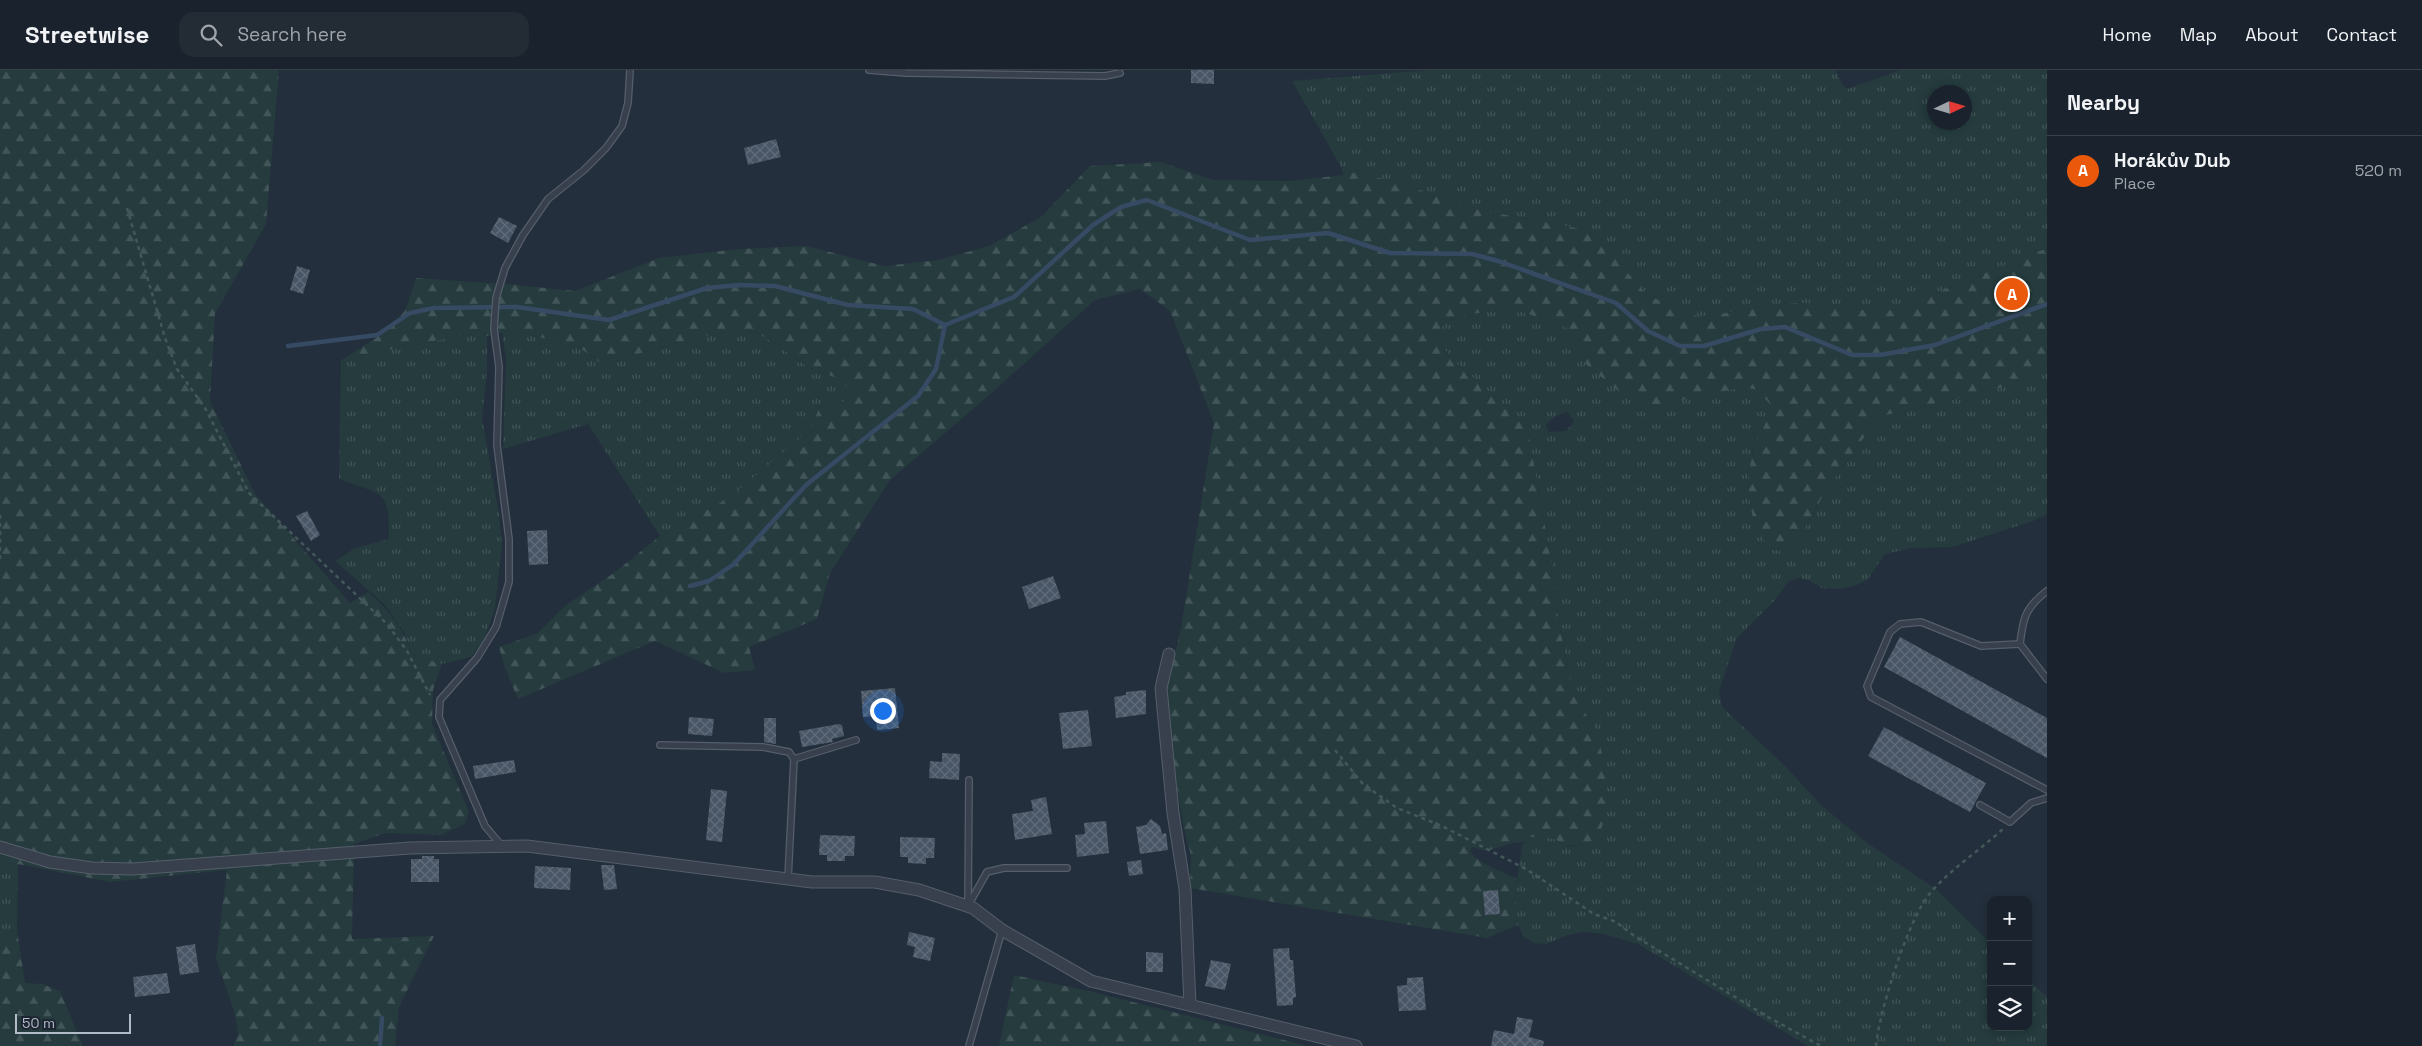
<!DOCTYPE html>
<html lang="en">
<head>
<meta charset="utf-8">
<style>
  body { margin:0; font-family:"Space Grotesk",sans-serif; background:#232b35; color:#f1f3f6 }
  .controls { position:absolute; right:15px; bottom:15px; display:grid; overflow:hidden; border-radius:10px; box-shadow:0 2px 8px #0003 }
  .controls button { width:45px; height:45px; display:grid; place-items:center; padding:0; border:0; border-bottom:1px solid #384049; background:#1a232d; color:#f1f3f6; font:25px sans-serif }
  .compass { position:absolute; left:1927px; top:15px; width:45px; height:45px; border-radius:50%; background:#1a232d; box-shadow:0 2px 8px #0003; rotate:86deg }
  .scale { position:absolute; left:15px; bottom:12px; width:116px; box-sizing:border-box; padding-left:5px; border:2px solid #b2bbc8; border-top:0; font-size:14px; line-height:18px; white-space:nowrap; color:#b2bbc8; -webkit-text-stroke:4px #1c2531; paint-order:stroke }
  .you { position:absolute; left:882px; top:640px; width:18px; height:18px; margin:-12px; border:4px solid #fff; border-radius:50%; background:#1a73e8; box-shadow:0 0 0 8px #1a73e833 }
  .badge { display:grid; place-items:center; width:32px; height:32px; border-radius:50%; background:#ea580c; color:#fff; font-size:16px; font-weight:700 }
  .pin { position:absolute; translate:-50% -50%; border:2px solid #fff; box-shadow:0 1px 5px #0006 }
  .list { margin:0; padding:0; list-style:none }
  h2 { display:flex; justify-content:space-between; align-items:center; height:65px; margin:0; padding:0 20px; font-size:21px }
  h2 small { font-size:16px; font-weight:400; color:#9fa4aa }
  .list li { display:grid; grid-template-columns:32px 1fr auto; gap:15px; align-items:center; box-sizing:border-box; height:70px; padding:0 20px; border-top:1px solid #384049 }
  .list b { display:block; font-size:19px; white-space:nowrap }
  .list p { margin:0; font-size:16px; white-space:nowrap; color:#9fa4aa }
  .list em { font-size:16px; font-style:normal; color:#9fa4aa }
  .icon { flex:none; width:28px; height:28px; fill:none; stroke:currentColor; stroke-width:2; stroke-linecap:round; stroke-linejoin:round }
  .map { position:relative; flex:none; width:2047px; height:976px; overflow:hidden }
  header { display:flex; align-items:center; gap:30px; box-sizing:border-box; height:70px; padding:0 25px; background:#1a232d; border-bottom:1px solid #384049 }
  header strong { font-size:24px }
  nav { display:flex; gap:28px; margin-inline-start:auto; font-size:18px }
  .search { width:350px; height:45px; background:#232b35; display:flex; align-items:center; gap:12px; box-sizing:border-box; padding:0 18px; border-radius:15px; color:#9fa4aa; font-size:19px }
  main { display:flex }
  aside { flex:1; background:#1a232d }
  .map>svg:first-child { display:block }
  .grass { fill:url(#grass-tufts); fill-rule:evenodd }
  .forest { fill:url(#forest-firs) }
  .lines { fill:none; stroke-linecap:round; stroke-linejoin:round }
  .stream { stroke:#364b63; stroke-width:4.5 }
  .building { fill:url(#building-cross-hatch) }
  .lane-casing { stroke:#555e6a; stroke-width:8 }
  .street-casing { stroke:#555e6a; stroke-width:13 }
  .path { stroke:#43585a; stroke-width:2.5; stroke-dasharray:4 4; stroke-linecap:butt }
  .lane { stroke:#37404c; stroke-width:5.5 }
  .street { stroke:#37404c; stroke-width:11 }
</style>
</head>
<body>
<header>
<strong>Streetwise</strong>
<div class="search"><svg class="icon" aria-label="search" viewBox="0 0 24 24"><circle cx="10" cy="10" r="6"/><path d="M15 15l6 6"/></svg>Search here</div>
<nav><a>Home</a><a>Map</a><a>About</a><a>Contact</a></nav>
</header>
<main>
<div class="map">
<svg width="2047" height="976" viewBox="0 0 2047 976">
  <defs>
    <pattern id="grass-tufts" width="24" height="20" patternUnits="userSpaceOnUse" patternTransform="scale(1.25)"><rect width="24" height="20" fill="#253b3d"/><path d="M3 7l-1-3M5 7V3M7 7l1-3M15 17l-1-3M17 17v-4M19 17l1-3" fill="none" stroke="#425558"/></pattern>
    <pattern id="forest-firs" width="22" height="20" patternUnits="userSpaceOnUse" patternTransform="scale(1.25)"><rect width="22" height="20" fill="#253b3d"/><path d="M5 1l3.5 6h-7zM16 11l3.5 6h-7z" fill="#425558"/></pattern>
    <pattern id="building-cross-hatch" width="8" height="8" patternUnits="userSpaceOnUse" patternTransform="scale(1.25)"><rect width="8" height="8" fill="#495665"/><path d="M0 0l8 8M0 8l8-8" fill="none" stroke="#616c7a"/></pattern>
  </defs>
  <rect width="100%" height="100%" fill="#232f3c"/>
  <g class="grass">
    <path d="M1430,0H1835L1842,14L1847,19L1900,0H2047V178L1938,222L1915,235L1893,240L1873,241L1803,233L1781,234L1707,246L1689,245L1646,224L1598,170L1576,158L1480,140L1390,110L1351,102L1341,97L1292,11ZM1934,22H1964V52H1934Z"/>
    <path d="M1506,239L1520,241L1568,258L1575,269L1580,286L1622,324L1717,322L1745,317L1757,320L1765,325L1769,333V348L1752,382L1763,469L1775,480L1800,467L1826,420L1876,351L1886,345L2012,315L2047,297V444L2033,451L1952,477L1912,478L1885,484L1868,509L1857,515L1839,519L1822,518L1810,511L1799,508L1789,511L1775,530L1737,568L1719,621L1722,637L1784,695L1822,736L1866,772L1936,819L1991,874V957H2028V909L2047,927V976H1808L1638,874L1604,864L1583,862L1568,865L1546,874L1534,873L1523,866L1518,855L1515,828L1522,776C1529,765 1541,765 1554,769C1558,770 1560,774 1564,775C1578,780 1591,771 1600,762L1595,657L1577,632L1569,603L1559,554L1551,490L1529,366L1516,345L1454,291L1442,276L1439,266L1441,258L1447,251L1465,245ZM1568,342L1574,352L1566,361L1549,362L1546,355C1553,347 1558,344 1568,342Z"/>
    <path d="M478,260L487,266V301L482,348L499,444L502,475L495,538L484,570L471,587L442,594L413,585L404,562L385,535L335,491L355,478L389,469C389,418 384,426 339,409L341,290C387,279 433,273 478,260Z"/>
    <path d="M516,260L583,280L603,295C633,285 661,277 691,270C709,265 729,257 747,260C763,262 794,289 809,297C825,306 840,304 850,321L845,331L833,335L820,334L812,358L770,394L729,428L660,466L588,354L503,379L506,289L502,263Z"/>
    <polygon points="0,793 18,794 17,860 0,867"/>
  </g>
  <g class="forest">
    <path d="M0,0H279L266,154L215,244L210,331L255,424L350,533L368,522C390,540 403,559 413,585L442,594L433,620L432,654L469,742L465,754L441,765L385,763L354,774L352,869L434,866L399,937L395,976H233L238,965L235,944L216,889L227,800L110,812L18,794L0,793Z"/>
    <path d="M1161,92L1213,110L1289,111L1344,105L1341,97L1351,102L1390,110L1480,140L1576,158L1598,169L1646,224L1689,245L1707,246L1781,234L1803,233L1873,241L1893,240L1915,235L1938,222L2047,178V297L2012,315L1886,345L1876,351L1826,420L1800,467L1784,482C1746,476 1745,410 1753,382C1758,359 1769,360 1769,333L1757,320L1745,317L1652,336L1622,324L1587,295L1580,286L1575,269L1568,258L1520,241L1506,239L1465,245L1447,251L1441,258L1439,266L1442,276L1454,291L1516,345L1529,366L1551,490L1559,554L1569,603L1577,632L1595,657L1606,698L1607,721L1605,748L1600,762L1591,771L1578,776L1564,775L1555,769L1531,767L1525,772L1514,773L1486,781L1472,777L1470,781C1476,793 1504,802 1517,809L1515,828L1518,855L1487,868L1190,818L1191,786L1184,758L1171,684L1166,619L1181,558L1214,353L1170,241L1140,219L1095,230L978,335L890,410L830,503L817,549L749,577L755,600L724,603L655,571L518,629L505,598L499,577L538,563L566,535L614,503L660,466L729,428L812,358L820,334L833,335L845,331L850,321C839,304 825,306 809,297C794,289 763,262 747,260C728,258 709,265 691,270C661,277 632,285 603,295L583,280L516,260L487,266L478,260C433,273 387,279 341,290L376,268L405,241L416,208L516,215L575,221L659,188L739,179L807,176L884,196L938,190L989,176L1041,147L1090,96Z"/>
    <polygon points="17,860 25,913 42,914 60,921 83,976 0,976 0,867"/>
    <polygon points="1014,905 1093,922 1308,976 999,976"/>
  </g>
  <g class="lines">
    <g class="stream">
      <polyline points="288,276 377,265 410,243 434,238 517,237 609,250 707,218 739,215 775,216 848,235 913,239 945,255"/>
      <polyline points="690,516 709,511 734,494 806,415 918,326 936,299 945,255 1014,227 1093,155 1121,137 1147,130 1250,170 1328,163 1390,183 1472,184 1498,191 1616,233 1648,261 1680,276 1704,276 1761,259 1785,257 1852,285 1880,285 1935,275 2047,234"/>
      <polyline points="380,976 382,948"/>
    </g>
  </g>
  <g class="building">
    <polygon points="1191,0 1214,0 1214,14 1191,13"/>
    <polygon points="776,69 781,87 748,95 744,78"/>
    <polygon points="499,147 517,156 508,173 490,163"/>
    <polygon points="297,196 310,200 303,224 290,220"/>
    <polygon points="307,441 320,465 311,471 296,446"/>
    <polygon points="547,460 548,494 529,495 527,461"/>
    <polygon points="1053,506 1061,528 1029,539 1022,517"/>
    <polygon points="1900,567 2047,648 2047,688 1884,597"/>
    <polygon points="895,618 899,658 877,660 876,646 863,647 861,621"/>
    <polygon points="1146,620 1146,644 1116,648 1114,627 1126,625 1126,622"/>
    <polygon points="1088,640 1092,676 1063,679 1059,643"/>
    <polygon points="689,647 714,649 712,666 688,664"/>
    <polygon points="764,648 776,648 776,674 764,672"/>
    <polygon points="839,654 842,655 844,666 832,669 833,672 802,677 799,661"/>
    <polygon points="1884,657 1986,713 1970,742 1868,686"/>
    <polygon points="942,683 960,684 959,710 929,708 930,691 942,692"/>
    <polygon points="514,690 516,702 475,709 473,696"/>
    <polygon points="711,719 727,721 722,772 706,770"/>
    <polygon points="1046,727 1052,764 1015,770 1012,744 1033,741 1031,730"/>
    <polygon points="1151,749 1160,756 1162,764 1166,763 1168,780 1140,784 1136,757 1146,755"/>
    <polygon points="1106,751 1109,783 1077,787 1075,765 1085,764 1084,753"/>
    <polygon points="820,765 855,766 854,786 845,786 845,791 827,791 827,785 819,785"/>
    <polygon points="900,767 935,768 934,788 926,788 926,794 908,793 908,787 900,787"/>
    <polygon points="422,786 434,786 434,789 439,789 439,812 411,812 411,789 422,789"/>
    <polygon points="1141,790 1143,804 1129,806 1127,792"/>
    <polygon points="601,795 614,795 617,819 604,820"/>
    <polygon points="535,796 571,798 570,820 534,818"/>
    <polygon points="1498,820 1500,844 1485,845 1483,821"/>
    <polygon points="909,862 935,868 930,891 913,887 915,877 907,875"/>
    <polygon points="195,874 199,902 180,905 176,877"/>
    <polygon points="1289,878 1290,890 1293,890 1296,927 1293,928 1293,935 1277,936 1273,879"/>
    <polygon points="1146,882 1163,883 1163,902 1146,902"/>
    <polygon points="1211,890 1231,894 1225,920 1205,916"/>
    <polygon points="167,903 170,923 135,927 133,907"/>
    <polygon points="1423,907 1426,940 1399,941 1397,916 1407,915 1407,908"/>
    <polygon points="1517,947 1533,950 1529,967 1544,971 1543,976 1491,976 1494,960 1514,964"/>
  </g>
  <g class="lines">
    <g class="lane-casing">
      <g id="lane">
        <polyline points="869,0 906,3 1105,6 1120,3"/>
        <path d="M2047,521C2025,538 2023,548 2020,574L2047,609"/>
        <polyline points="2020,574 1981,576 1921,552 1900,554 1890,562 1867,616 1871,627 2047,720"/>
        <polyline points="660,675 763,677 789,682 794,689 788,809"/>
        <polyline points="794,689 856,670"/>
        <polyline points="1980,735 2010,752 2031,733 2047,728"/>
        <polyline points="501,775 485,756 439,647 440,630 477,588 496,557 509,512 509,469 497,375 499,297 494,259 496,228 505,198 523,165 548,129 584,100 606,78 622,56 628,33 630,0"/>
        <polyline points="969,834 987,802 1004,798 1067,798"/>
        <polyline points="968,836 969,710"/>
        <polyline points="969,976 1002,860"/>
      </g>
    </g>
    <g class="street-casing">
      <g id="street">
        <polyline points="1169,584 1161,618 1173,743 1185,819 1190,935"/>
        <polyline points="0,777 50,792 92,798 133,799 410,778 527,776 812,812 875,812 919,820 973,838 1002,860 1091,911 1356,976"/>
      </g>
    </g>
    <g class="path">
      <polyline points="127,138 165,268 177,299 205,338 249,423 387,554 407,581 430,625"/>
      <polyline points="0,445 0,493"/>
      <polyline points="1335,680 1363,714 1397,738 1442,756 1526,799 1594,844 1616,852 1633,865 1768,947 1821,976"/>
      <path d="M1876,976C1879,942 1909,846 1931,822C1952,798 1980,780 2003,759"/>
    </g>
    <use href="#lane" class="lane"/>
    <use href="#street" class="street"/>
  </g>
</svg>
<div class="controls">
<button>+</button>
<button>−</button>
<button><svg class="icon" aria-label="layers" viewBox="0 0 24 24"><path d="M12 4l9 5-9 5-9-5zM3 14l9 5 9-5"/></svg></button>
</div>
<svg class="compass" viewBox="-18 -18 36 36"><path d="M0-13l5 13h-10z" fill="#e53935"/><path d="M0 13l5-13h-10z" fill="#9fa4aa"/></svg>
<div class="scale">50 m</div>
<div class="you"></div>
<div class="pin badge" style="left:2012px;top:224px">A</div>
</div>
<aside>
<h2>Nearby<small></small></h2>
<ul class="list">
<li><span class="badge">A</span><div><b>Horákův Dub</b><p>Place</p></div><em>520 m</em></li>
</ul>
</aside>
</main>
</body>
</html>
